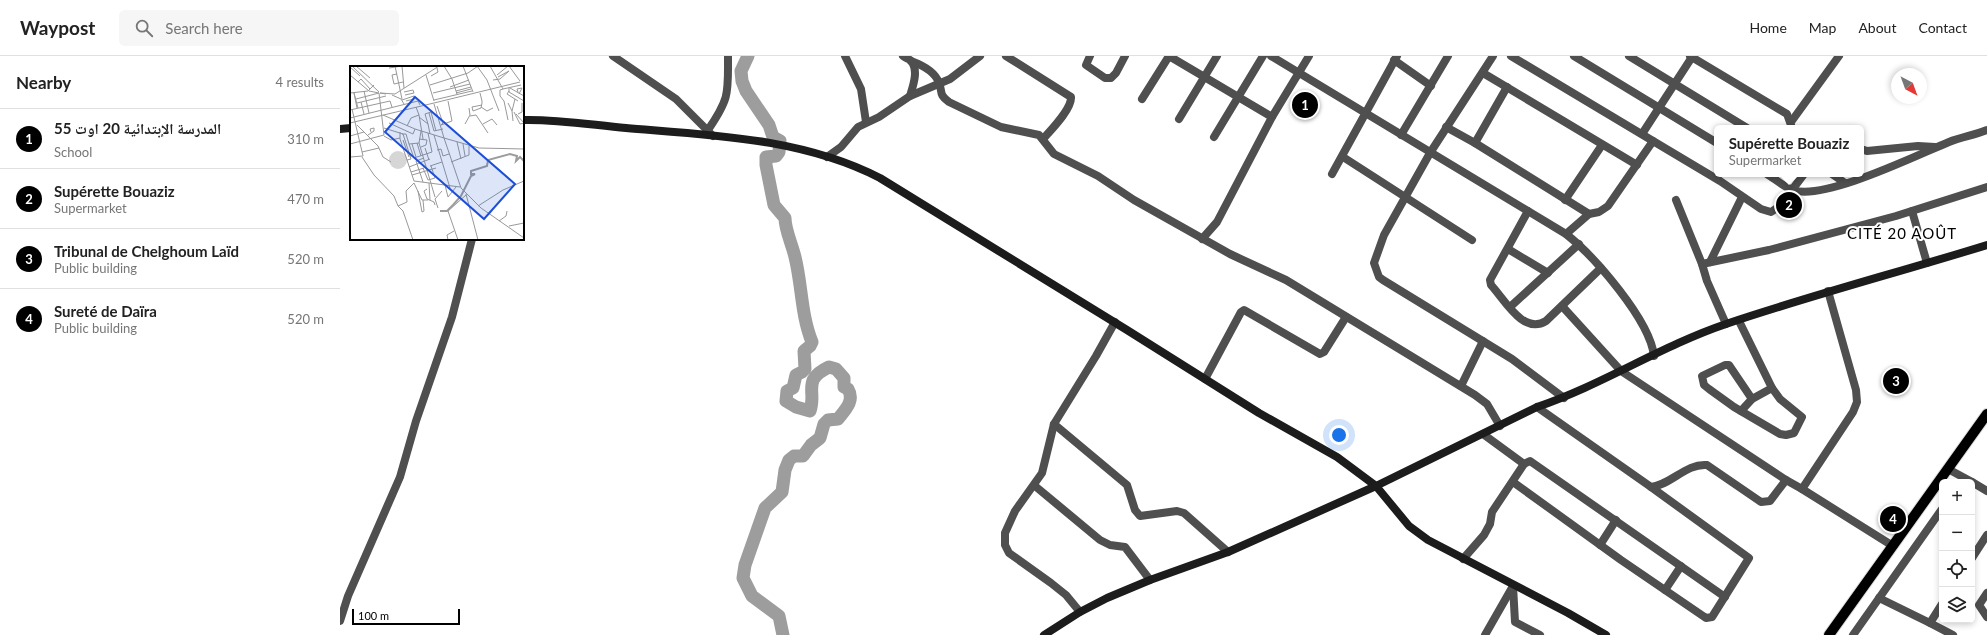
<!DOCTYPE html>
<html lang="en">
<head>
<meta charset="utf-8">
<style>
  body { margin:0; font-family:Lato,"Noto Naskh Arabic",sans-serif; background:#f6f6f6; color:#222 }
  .controls { position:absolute; right:12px; bottom:12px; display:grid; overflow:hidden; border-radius:6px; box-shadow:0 2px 6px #0003 }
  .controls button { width:36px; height:36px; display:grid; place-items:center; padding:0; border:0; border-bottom:1px solid #e0e0e0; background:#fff; color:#222; font:20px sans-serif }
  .compass { position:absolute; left:1551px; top:12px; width:36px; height:36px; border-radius:50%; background:#fff; box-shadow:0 2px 6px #0003; rotate:139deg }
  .scale { position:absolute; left:12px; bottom:10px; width:108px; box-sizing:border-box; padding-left:4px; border:2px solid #000; border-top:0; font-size:11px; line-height:14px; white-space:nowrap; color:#000; -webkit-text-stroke:3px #fff; paint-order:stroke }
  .you { position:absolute; left:999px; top:379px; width:14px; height:14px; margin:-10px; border:3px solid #fff; border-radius:50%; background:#1a73e8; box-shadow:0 0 0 6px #1a73e833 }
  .badge { display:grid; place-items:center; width:26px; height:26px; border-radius:50%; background:#000; color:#fff; font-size:13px; font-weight:700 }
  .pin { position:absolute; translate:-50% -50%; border:2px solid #fff; box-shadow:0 1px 4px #0006 }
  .popup { position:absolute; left:1374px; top:69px; width:150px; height:52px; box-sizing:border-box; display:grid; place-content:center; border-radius:6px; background:#fff; filter:drop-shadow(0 1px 3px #0005); font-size:13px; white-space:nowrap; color:#767676 }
  .popup b { font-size:15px; color:#222 }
  .popup::after { content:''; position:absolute; left:50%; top:100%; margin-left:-8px; border:8px solid transparent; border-top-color:#fff }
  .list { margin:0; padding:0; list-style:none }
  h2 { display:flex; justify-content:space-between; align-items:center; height:52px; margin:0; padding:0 16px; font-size:17px }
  h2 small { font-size:13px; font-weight:400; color:#767676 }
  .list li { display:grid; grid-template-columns:26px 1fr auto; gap:12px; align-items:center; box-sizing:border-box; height:60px; padding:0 16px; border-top:1px solid #e0e0e0 }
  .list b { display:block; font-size:15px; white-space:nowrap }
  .list p { margin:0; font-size:13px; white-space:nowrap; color:#767676 }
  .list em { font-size:13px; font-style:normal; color:#767676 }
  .icon { flex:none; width:22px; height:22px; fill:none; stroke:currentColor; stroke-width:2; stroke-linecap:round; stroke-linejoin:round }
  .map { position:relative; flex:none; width:1647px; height:579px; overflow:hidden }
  header { display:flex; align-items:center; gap:24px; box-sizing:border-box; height:56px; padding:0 20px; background:#fff; border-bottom:1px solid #e0e0e0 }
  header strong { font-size:19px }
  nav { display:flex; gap:22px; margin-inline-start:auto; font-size:14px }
  .search { width:280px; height:36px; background:#f6f6f6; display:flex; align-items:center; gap:10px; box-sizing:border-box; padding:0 14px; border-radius:6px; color:#767676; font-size:15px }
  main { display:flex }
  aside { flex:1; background:#fff }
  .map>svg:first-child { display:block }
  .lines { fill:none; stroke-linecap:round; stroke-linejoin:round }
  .river { stroke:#9d9d9d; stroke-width:13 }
  .primary-casing { stroke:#dbdbdb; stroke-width:12 }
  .street { stroke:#4f4f4f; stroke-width:8 }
  .secondary { stroke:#1c1c1c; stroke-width:8 }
  .primary { stroke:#000; stroke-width:10 }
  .labels { text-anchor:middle; stroke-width:4; stroke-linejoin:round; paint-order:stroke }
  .neighbourhood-label { font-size:15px; letter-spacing:1px; fill:#000; stroke:#fff }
  .inset-river { fill:none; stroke:#9d9d9d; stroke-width:2 }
  .inset-road { fill:none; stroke:#999; stroke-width:1 }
  .view { fill:#1d4ed8; fill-opacity:0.15; stroke:#1d4ed8; stroke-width:2 }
  .inset-edge { fill:none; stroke:#000; stroke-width:2 }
</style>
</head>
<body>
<header>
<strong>Waypost</strong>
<div class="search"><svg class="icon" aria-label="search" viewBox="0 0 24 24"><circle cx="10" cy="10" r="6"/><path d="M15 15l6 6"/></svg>Search here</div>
<nav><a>Home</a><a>Map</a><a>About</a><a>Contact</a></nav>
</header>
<main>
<aside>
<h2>Nearby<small>4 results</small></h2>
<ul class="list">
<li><span class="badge">1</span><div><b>المدرسة الإبتدائية 20 اوت 55</b><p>School</p></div><em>310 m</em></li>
<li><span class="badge">2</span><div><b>Supérette Bouaziz</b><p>Supermarket</p></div><em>470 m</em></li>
<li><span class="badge">3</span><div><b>Tribunal de Chelghoum Laïd</b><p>Public building</p></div><em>520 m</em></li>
<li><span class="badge">4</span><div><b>Sureté de Daïra</b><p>Public building</p></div><em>520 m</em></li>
</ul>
</aside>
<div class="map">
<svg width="1647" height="579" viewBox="0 0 1647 579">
  <rect width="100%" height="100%" fill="#fff"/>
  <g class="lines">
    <path class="river" d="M408,0L401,15L402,25L406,35L429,69L433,81L440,85L439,96L436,100L426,101V109L434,149L445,162C445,174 452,188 455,201C462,229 461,259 472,286L470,290L464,295L465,313L462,316L456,319L453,332L447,335L446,345L456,351L470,355C477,336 461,324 489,311L496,313L504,322V331L508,333C515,345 505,354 498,363L488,364L484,368L480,382L471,389L463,400H454L449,404L445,414L442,436L425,452L405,509L403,522L412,540L439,560L443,579"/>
    <g class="primary-casing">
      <polyline id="primary" points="1489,579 1647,358"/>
    </g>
    <g class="street">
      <polyline points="273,0 336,43 373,80"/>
      <polyline points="505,0 521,33 526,66"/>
      <path d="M563,0C565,2 570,3 571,5C579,14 573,30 570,40"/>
      <path d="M666,0L731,41C732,53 711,74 703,83"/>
      <polyline points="750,0 746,9 765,22 771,22 776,17 785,0"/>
      <path d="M931,0L1226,178C1254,200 1310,264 1314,300"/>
      <polyline points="1153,0 1090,97 1044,179 1034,207 1039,221 1043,224 1172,303 1224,342"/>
      <polyline points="1171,0 1313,85"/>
      <polyline points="1234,0 1377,87"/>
      <polyline points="1289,0 1407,72"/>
      <polyline points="1350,0 1447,58 1452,72"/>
      <polyline points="1054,4 1091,30"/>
      <path d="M571,5C582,9 595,15 599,27C603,36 598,38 609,46L661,71L699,79L714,98L758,120L794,144L890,198L946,224L1135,339L1147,348L1160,370"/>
      <polyline points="1143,17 1297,109"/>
      <polyline points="802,43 829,0 932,61"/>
      <polyline points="839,63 877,0"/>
      <polyline points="1451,66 1499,0"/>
      <polyline points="1106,71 1135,87 1249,158"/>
      <path d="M368,74C390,42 388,37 388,0"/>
      <polyline points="1302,78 1352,1"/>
      <polyline points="1061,79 1108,0"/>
      <polyline points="874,81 923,0"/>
      <polyline points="1135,87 1167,31"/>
      <polyline points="1521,93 1527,95 1578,90 1595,91"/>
      <polyline points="487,101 501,91 518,71 539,61 570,40 610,23 640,0"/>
      <polyline points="1003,101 1132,184"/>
      <polyline points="992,118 1057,0"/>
      <path d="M1427,118C1435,123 1444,131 1453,134C1484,145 1577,99 1609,86C1622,81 1635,79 1647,74"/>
      <polyline points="1492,118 1505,127"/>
      <polyline points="1225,144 1262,89"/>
      <polyline points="1336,144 1362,208"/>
      <path d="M1188,155L1150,224L1151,229C1165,244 1183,279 1206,265L1261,212"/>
      <polyline points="1572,155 1587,207"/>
      <polyline points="1226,178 1249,158 1259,156 1268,150 1313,85 1380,125 1421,153 1431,156 1440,150 1464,118"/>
      <polyline points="862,183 877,166 932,61 969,0"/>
      <polyline points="1168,193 1208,217"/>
      <polyline points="1370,206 1402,141"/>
      <polyline points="1488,235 1516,334 1517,346 1513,356 1462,433 1553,490"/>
      <polyline points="1222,250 1281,315 1446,424 1462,433"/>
      <polyline points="1170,251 1239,188"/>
      <polyline points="1399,265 1432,332 1412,343 1401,355"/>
      <polyline points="1386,268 1367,225 1362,208 1429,194 1556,160 1647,131"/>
      <polyline points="865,323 901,256 904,254 980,298 984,296 1006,261"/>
      <polyline points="1121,330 1143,285"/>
      <polyline points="1412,343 1389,309 1385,309 1362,320 1364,329 1369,333 1394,351 1440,378 1446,379 1454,377 1462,361 1440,343 1432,332"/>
      <path d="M1197,351L1311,431C1331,429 1346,407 1367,409L1421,446L1430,445L1446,424"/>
      <polyline points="714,368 787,429 795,454 800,460 837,455 844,457 888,496"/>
      <polyline points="1143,378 1184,408"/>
      <polyline points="1608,413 1632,426"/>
      <polyline points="1173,426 1281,504 1366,562 1372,561 1409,502 1311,431"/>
      <polyline points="1632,426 1647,435"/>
      <polyline points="695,430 760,484 770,489 785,491 810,524"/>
      <polyline points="1260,489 1276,464"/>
      <polyline points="1632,502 1647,479"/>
      <polyline points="1123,503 1144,479 1150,468 1152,456 1184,408 1190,405 1385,541"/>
      <polyline points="1173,530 1175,566 1200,579"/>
      <polyline points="1325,534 1341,510"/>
      <polyline points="1647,537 1639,549 1647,561"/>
      <polyline points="1539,542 1590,567 1602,548"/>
      <polyline points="740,556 726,539 711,527 669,497 665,489 665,477 675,455 702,417 714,368 756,300 775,266"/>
      <polyline points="0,565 8,540 60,421 76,365 112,261 132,183"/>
      <polyline points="1590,567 1613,579"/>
      <polyline points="1145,579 1173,530"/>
      <polyline points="1513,579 1602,453"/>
    </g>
    <g class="secondary">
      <path d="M183,64C217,63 252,69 286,72C371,79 463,82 540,122L787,274L919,357L997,401L1036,430L1197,351C1262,329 1321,290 1386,268C1472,239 1560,216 1647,189"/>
      <polyline points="0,73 11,72"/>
      <polyline points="704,579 740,556 767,542 810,524 888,496 1036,430 1069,470 1088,484 1228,557 1266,579"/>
    </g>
    <use href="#primary" class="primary"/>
  </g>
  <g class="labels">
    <g class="neighbourhood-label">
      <text x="1562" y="183">CITÉ 20 AOÛT</text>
    </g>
  </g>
  <g transform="translate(10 10)">
    <rect width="174" height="174" fill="#fff"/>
    <path d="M39 94a9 9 0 1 1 18 0a9 9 0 1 1-18 0Z" fill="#d6d6d6"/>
    <path class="inset-river" d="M90,145H97L103,139L111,130L121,110L125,108H121V105L137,100L138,94L160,88L167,90L166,95L170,91L174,95"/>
    <path class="inset-road" d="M2,0L29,26M6,0L20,12M45,0L52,33M52,0L54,22M94,0L102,13L107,28M113,0L123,26M127,0L137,14L149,45M140,0L153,23L171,19M159,0L170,15M0,1L10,10M39,2L52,0M47,8L42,9L44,18L53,16M0,9L19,25L29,27M76,9L84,35M147,9L158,0M81,10L88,6L87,2M143,14L150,13L159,5L148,11M8,16L11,13L20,23M80,19L118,7L128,0M100,21L119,14M159,22V26L174,35M160,22L174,30M153,23L150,24V30L154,35L158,54M14,25L19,47M106,25L121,21M159,25L157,28L168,35M54,26L63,24L64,27L55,29M168,26L167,23L172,22L169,28M0,27L18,25L24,19M83,27L120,18M106,27L121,23M130,27L132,35V37L131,42L123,45L122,41L132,39M36,28L30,27L45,28L89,0M42,29L51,33L54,38M6,33L29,27M52,34L64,30V33L56,35M84,34L122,25M11,36L14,48M7,37L36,30M84,37L170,16M158,37L162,45L163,55M84,38L94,72L129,82L174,83M87,40L93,57L91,59L102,55L98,35M131,41L137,45L143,42M7,42L4,27L8,42M0,44L40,35L42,41M162,45L165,33M164,46L170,58L174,57M79,47L84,65L93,63M166,48L174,57M168,48L172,46V37M33,49L65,63L94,72L111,122L131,142L174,172M69,49L73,73M120,50L126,49L138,67M69,51L78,58L80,68M0,52L68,35L70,39M0,57L84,37M39,57L63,68L65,63M78,58L75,48L81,46L86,65M115,58L120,49L119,42M133,58L142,53L147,59M7,59L28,80L33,91L41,96M57,60L61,52L69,49L66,41M34,62L53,68L61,93L57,94M71,65L69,77L85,131M50,66V73L64,115L110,121M52,68H56L59,78L69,77M18,69L24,65V62L20,63L21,66M84,69L100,122M0,70L14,66M34,70L41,74L50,72M69,73L77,74L76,79L71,81M53,74L59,91M107,76L111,93M67,77L71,90M0,78L34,69L29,27M59,78L64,92L82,86L78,67M62,78L66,91M113,78L115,90M75,82L79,94M87,84L91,83L93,90L99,88M12,86L29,82M0,91L13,90L2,43M12,91L24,109L44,130L48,140L57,136L56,125L64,117M101,96L119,89V80M80,100L92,96M59,101L80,93M73,102L78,114L85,112L81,100M61,106L74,102M62,109L86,102M73,116L66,95L74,92M64,117L72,134H78M79,117L80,134M95,119L98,131L106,121M77,123L74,125L77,133L84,136L85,139M68,125L72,146L74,145L73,134M116,128L128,174M48,140L53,145L63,174M128,140L153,124L174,115M88,142L85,133L92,125M149,155L156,150L157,145M159,160L174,157M98,174L97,169L104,165M108,174L98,145L116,129"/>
    <path class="view" d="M65,31L165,118L134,153L35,66Z"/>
    <rect width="174" height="174" class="inset-edge"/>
  </g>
</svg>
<div class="controls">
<button>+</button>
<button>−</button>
<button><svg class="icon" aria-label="locate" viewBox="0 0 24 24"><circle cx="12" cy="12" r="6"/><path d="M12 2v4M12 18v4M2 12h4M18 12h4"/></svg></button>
<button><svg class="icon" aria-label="layers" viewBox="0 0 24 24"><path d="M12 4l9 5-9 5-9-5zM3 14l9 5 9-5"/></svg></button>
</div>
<svg class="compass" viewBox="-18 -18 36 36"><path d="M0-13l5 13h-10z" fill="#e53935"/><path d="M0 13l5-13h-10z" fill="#767676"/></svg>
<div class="scale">100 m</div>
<div class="you"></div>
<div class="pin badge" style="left:965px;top:49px">1</div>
<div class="pin badge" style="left:1449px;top:149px">2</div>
<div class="popup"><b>Supérette Bouaziz</b>Supermarket</div>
<div class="pin badge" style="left:1556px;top:325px">3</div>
<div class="pin badge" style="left:1553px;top:463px">4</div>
</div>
</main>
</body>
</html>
